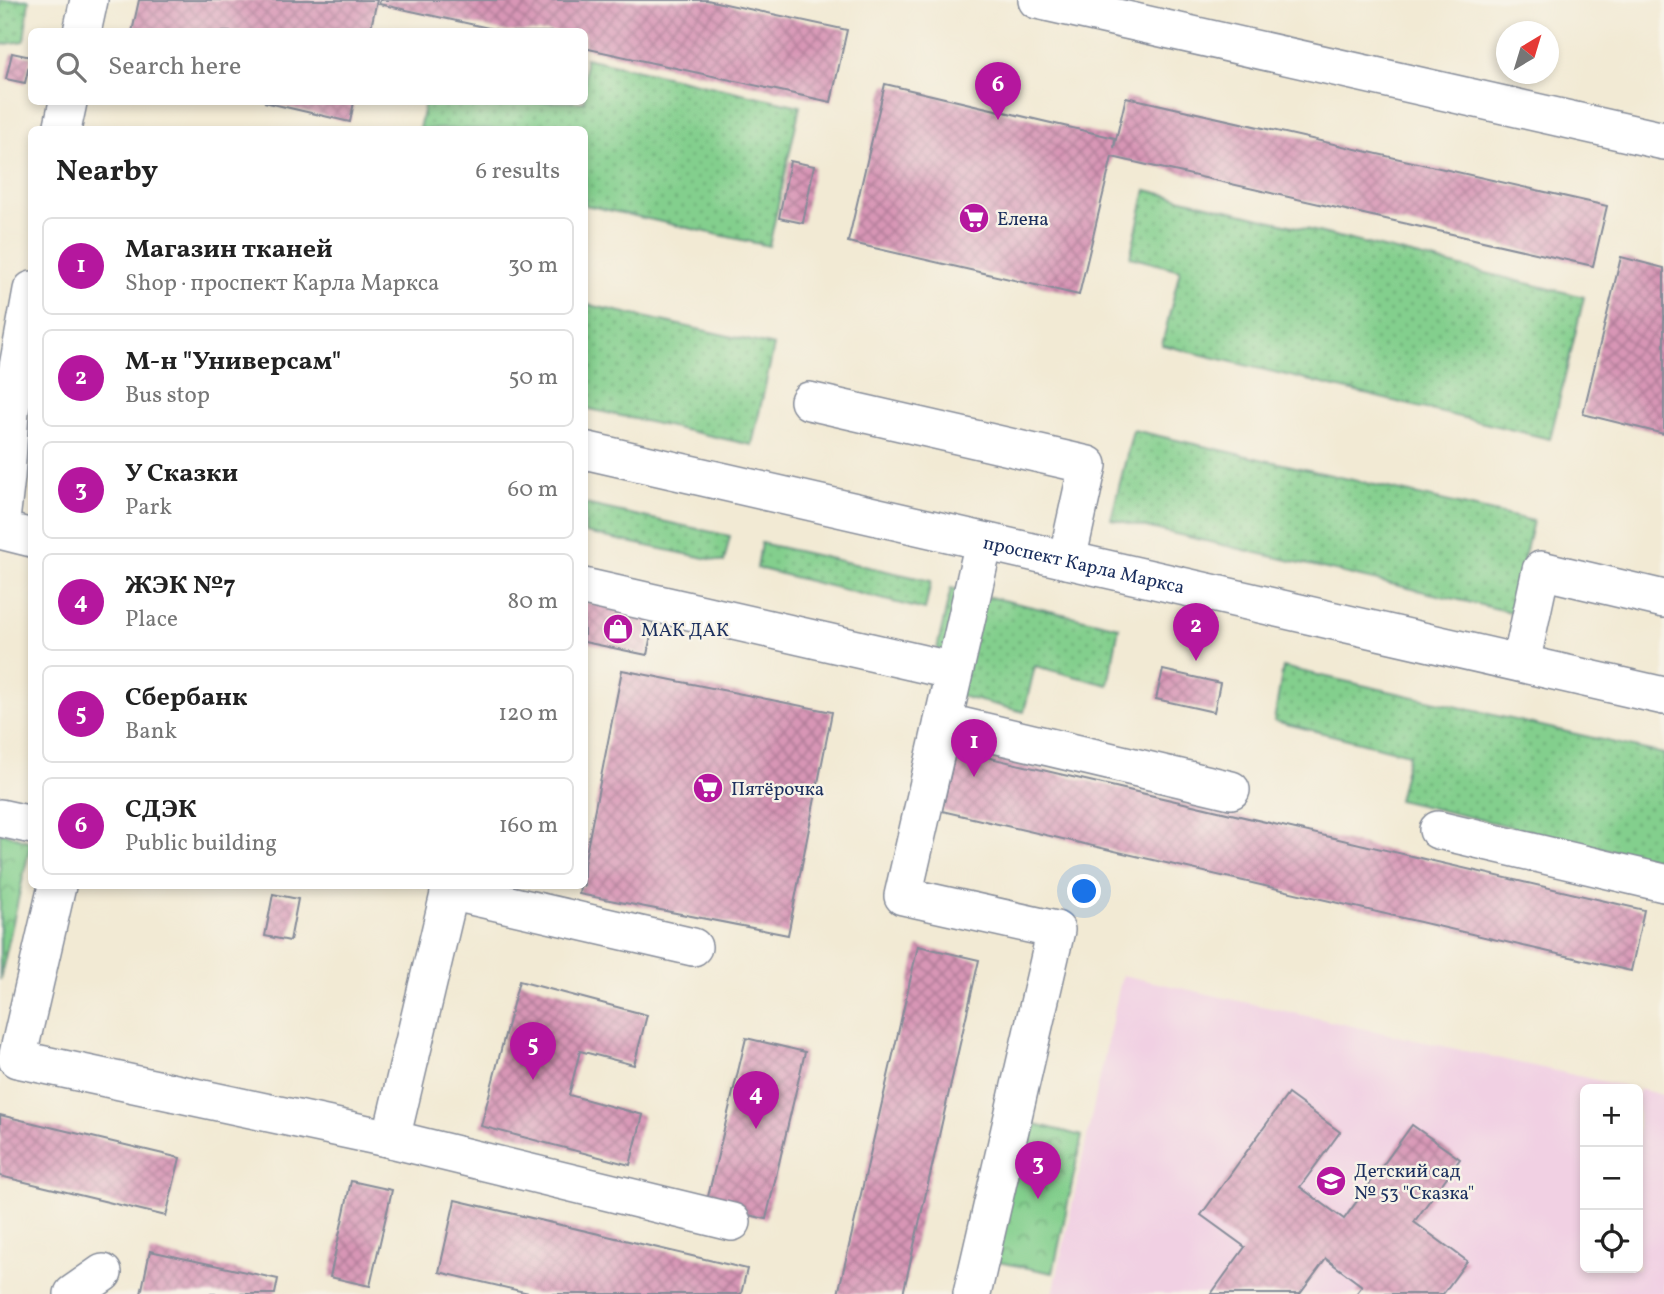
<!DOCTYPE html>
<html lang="en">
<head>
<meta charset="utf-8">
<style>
  body { margin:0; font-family:Vollkorn,serif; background:#f2f2f2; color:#222 }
  .controls { position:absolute; right:21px; bottom:21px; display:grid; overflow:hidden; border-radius:10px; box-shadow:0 4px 10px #0003 }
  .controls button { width:63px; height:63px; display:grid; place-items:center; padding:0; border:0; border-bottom:2px solid #e0e0e0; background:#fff; color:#222; font:35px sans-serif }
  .compass { position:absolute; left:1496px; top:21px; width:63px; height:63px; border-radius:50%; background:#fff; box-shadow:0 4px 10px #0003; rotate:38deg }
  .you { position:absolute; left:1085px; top:892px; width:24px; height:24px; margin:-18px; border:5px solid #fff; border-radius:50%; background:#1a73e8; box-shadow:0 0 0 10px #1a73e833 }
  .badge { display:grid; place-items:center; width:46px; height:46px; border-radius:50%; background:#b5179e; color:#fff; font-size:23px; font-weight:700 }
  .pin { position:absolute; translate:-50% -58px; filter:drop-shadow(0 2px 4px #0008) }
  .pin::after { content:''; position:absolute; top:37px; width:24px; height:21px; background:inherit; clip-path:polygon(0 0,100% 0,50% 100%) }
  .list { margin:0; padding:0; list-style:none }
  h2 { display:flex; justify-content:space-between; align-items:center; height:91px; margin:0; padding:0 28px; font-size:30px }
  h2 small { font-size:23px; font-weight:400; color:#767676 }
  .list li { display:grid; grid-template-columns:46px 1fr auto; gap:21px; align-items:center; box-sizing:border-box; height:98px; margin:0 14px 14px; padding:0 14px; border:2px solid #e0e0e0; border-radius:10px }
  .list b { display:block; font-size:26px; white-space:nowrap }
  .list p { margin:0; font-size:23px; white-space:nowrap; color:#767676 }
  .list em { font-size:23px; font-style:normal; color:#767676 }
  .icon { flex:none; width:38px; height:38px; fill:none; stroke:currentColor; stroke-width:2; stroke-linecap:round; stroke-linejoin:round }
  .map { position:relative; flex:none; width:1664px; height:1294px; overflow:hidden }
  .search { position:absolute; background:#fff; box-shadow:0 4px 10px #0003; left:28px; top:28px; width:560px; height:77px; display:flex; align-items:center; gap:18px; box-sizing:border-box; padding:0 24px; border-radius:10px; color:#767676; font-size:26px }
  .panel { position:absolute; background:#fff; box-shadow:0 4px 10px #0003; left:28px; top:126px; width:560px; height:763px; border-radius:10px }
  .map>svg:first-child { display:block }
  .built { fill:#f1d0e3; fill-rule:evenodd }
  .grass { fill:url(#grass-dots); stroke:#4f7f76; stroke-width:2 }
  .park { fill:url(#park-crowns); stroke:#4f7f76; stroke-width:2 }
  .building { fill:url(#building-cross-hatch) }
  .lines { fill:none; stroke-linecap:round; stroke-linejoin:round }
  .minor-casing { stroke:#868c99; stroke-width:40 }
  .minor { stroke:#fff; stroke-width:37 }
  .labels { text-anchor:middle; stroke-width:5; stroke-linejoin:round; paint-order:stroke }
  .poi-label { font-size:19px; fill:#1b2f5e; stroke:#f7f3e8; text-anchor:start }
  .street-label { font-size:19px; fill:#1b2f5e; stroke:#f7f3e8 }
</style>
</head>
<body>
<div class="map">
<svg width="1664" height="1294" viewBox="0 0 1664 1294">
  <defs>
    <pattern id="grass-dots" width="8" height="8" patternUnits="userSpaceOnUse" patternTransform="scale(1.75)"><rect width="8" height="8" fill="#83cf8d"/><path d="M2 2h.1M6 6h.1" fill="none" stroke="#6aa876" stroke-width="1.8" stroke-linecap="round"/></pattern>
    <pattern id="park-crowns" width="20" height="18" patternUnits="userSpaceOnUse" patternTransform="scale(1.75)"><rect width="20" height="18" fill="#83cf8d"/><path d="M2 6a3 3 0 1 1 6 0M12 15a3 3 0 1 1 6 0" fill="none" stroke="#6aa876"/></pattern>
    <pattern id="building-cross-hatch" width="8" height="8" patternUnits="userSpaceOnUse" patternTransform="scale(1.75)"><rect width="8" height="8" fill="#d896b6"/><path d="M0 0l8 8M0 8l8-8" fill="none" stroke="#ae7b97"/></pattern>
  </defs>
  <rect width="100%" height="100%" fill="#f7f3e8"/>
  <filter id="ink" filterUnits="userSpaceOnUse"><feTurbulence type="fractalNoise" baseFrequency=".0143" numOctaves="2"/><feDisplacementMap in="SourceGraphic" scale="14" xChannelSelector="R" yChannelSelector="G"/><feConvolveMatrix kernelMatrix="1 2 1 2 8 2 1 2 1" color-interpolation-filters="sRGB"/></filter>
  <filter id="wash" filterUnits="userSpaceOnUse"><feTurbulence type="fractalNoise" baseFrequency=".00686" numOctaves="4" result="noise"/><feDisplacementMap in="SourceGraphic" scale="28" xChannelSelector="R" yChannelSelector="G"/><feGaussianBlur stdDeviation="1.57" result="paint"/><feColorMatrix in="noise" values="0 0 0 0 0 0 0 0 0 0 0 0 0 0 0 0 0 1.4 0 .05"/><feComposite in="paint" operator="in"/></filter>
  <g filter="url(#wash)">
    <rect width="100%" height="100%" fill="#f2ead4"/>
    <path class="built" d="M1122,975L1664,1095V1294H1053ZM1585,1089H1638V1268H1585Z"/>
    <g class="grass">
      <polygon points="0,0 29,0 24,41 0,45"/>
      <polygon points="585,58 800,106 769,246 585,205 584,130 419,129 425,102 584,102"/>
      <polygon points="1146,190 1584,297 1550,439 1162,345 1180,270 1130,257"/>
      <polygon points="585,304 774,346 752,445 585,408"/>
      <polygon points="1133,430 1533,521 1511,612 1111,519"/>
      <polygon points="585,504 730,536 724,562 585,533"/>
      <polygon points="761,543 931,581 925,610 757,568"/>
      <polygon points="951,588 1119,627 1108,685 1035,666 1024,712 928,688"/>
      <polygon points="1283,667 1664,754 1664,863 1398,800 1409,754 1274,721"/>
    </g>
    <g class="park">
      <polygon points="0,832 31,842 0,980"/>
      <polygon points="1023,1121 1082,1136 1053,1273 993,1261"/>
    </g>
    <g id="blocks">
      <g class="building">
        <polygon points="139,0 377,0 370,32 132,32"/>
        <polygon points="380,0 707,0 847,30 831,102 584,48 584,32 507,32 379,4"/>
        <polygon points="12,53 31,57 25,83 6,79"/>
        <polygon points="885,84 1115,138 1114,148 1126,97 1607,206 1593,266 1112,157 1079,295 848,242"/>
        <polygon points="264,102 354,102 350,122"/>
        <polygon points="790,161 814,166 803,223 779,218"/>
        <polygon points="1621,257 1664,268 1664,434 1583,414"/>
        <polygon points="584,602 655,615 647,655 584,642"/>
        <polygon points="622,670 832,712 788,935 579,894 580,886 584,886 584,864"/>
        <polygon points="1163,670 1220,683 1214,712 1156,699"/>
        <polygon points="956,750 1644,910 1631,971 942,811"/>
        <polygon points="273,894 298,899 290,941 265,936"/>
        <polygon points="918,946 979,960 903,1294 838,1294"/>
        <polygon points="519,981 647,1015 634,1065 580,1051 569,1095 643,1115 630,1165 481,1126"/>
        <polygon points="746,1038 805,1052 766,1219 706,1205"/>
        <polygon points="1288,1094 1340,1132 1300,1187 1344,1219 1412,1125 1460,1159 1414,1222 1467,1261 1443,1294 1356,1294 1362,1286 1326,1259 1300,1294 1211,1294 1245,1247 1201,1215"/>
        <polygon points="0,1115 180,1158 166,1216 0,1176"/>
        <polygon points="351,1181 392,1190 370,1286 330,1277"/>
        <polygon points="455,1200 747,1269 741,1294 533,1294 439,1272"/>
        <polygon points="150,1251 278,1279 275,1294 141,1294"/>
      </g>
    </g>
  </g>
  <g filter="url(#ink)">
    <use href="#blocks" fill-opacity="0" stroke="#868c99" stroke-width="2"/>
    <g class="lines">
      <g class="minor-casing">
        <g id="minor">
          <polyline points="1037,0 1664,141"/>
          <polyline points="82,32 89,0"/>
          <polyline points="62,130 68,102"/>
          <polyline points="809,401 1088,465 1067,560"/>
          <path id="s1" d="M584,450L1664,696"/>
          <polyline points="0,529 6,477 10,411 32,290"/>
          <polyline points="0,530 32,538"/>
          <polyline points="584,587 954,671"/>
          <polyline points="1521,663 1541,570 1664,599"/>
          <polyline points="943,722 1231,790"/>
          <polyline points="0,818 32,825"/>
          <polyline points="1438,830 1664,883"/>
          <polyline points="57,886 17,1059 391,1139 732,1222"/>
          <polyline points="449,891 693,947"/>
          <polyline points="391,1139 451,886"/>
          <polyline points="73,1294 103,1273"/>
          <polyline points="972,1294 1056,930 903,896 984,542"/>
        </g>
      </g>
      <use href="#minor" class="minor"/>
    </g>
  </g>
  <defs>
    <g id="supermarket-disc" transform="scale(1.575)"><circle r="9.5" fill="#b5179e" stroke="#f7f3e8"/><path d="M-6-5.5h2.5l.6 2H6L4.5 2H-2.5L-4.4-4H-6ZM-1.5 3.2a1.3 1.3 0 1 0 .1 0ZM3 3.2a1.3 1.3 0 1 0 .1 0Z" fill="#fff"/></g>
    <g id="shop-disc" transform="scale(1.575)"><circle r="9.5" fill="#b5179e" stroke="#f7f3e8"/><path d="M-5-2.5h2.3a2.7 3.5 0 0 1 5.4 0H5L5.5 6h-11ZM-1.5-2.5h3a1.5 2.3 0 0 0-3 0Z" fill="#fff"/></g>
    <g id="school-disc" transform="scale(1.575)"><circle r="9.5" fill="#b5179e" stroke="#f7f3e8"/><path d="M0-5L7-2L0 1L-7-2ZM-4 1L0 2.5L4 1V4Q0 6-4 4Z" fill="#fff"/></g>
  </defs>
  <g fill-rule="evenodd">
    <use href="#supermarket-disc" x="974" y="218"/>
    <use href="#shop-disc" x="618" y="629"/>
    <use href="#supermarket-disc" x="708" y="788"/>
    <use href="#school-disc" x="1331" y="1181"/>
  </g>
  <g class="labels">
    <g class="poi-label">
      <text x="997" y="225">Елена</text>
      <text x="641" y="636">МАК ДАК</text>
      <text x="731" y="795">Пятёрочка</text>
      <text x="1354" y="1177">Детский сад<tspan x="1354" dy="22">№ 53 "Сказка"</tspan></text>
    </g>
    <g class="street-label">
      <text dy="7" stroke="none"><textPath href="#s1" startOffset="513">проспект Карла Маркса</textPath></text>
    </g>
  </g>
</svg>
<div class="controls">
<button>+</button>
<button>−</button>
<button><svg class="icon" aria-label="locate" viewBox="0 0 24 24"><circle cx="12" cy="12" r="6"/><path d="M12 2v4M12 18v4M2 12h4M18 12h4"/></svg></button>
</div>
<svg class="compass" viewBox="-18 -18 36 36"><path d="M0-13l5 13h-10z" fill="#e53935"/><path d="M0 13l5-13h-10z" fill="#767676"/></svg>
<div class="you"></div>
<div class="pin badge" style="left:974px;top:777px">1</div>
<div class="pin badge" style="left:1196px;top:661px">2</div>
<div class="pin badge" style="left:1038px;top:1199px">3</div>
<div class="pin badge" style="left:756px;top:1129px">4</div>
<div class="pin badge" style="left:533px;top:1080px">5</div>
<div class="pin badge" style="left:998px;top:120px">6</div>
<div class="search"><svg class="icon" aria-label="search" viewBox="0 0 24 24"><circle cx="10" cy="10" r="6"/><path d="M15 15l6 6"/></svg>Search here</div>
<section class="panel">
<h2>Nearby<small>6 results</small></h2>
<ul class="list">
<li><span class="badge">1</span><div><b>Магазин тканей</b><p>Shop · проспект Карла Маркса</p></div><em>30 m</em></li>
<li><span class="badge">2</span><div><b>М-н &quot;Универсам&quot;</b><p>Bus stop</p></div><em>50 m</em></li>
<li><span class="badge">3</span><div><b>У Сказки</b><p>Park</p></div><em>60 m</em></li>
<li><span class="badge">4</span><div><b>ЖЭК №7</b><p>Place</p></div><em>80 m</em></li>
<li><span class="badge">5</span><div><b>Сбербанк</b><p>Bank</p></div><em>120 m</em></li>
<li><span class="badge">6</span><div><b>СДЭК</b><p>Public building</p></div><em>160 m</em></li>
</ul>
</section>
</div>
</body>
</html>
